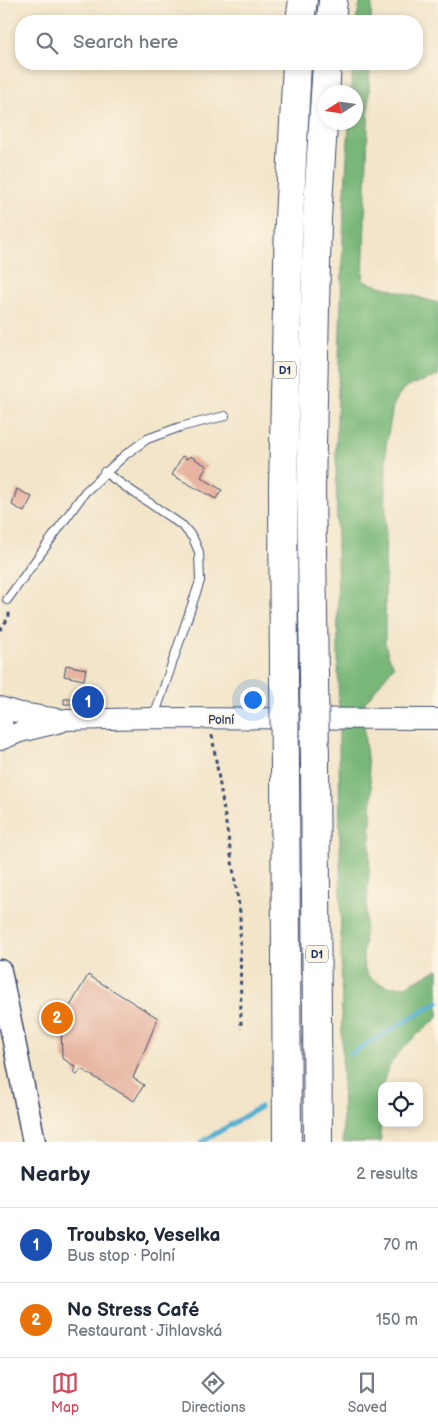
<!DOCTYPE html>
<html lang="en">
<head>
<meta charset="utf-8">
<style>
  body { margin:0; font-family:"Balsamiq Sans",sans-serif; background:#f6f6f7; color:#1f2937 }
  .controls { position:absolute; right:15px; bottom:15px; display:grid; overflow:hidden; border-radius:10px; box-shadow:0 2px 8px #0003 }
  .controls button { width:45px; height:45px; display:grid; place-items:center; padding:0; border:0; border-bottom:1px solid #e0e1e3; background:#fff; color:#1f2937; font:25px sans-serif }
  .compass { position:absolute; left:318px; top:85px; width:45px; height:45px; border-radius:50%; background:#fff; box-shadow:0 2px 8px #0003; rotate:258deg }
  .you { position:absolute; left:252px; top:699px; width:18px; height:18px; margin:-12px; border:4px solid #fff; border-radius:50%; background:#1a73e8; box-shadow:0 0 0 8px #1a73e833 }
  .badge { display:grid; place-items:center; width:32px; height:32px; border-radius:50%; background:#d1495b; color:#fff; font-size:16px; font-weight:700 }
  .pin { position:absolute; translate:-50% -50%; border:2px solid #fff; box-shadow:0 1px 5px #0006 }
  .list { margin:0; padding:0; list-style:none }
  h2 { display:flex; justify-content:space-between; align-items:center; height:65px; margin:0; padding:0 20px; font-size:21px }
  h2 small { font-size:16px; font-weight:400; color:#747a83 }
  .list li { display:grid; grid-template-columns:32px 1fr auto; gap:15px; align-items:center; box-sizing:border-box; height:75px; padding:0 20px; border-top:1px solid #e0e1e3 }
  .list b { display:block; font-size:19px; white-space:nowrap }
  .list p { margin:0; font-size:16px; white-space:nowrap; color:#747a83 }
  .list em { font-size:16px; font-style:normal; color:#747a83 }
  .icon { flex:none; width:28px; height:28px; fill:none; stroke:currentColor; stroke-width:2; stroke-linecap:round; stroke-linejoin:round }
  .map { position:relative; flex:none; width:438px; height:1142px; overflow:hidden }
  .search { position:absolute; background:#fff; box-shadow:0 2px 8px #0003; left:15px; right:15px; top:15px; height:55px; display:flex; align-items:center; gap:12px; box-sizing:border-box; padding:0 18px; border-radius:20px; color:#747a83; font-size:19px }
  .sheet { height:215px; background:#fff }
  nav { display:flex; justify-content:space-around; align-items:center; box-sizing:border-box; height:70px; border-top:1px solid #e0e1e3; background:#fff; font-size:14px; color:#747a83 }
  nav a { display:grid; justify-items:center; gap:2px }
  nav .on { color:#d1495b }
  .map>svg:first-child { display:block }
  .forest { fill:#78b778; stroke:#4a736b }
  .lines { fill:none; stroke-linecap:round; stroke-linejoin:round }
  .stream { stroke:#55b0d3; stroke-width:5 }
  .building { fill:#e6b4a0 }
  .service-casing { stroke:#3b4a6e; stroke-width:10 }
  .tertiary-casing { stroke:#3b4a6e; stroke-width:22 }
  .secondary-casing { stroke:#3b4a6e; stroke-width:25 }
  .motorway-casing { stroke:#3b4a6e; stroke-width:30 }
  .path { stroke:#3b4a6e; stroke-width:3; stroke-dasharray:4 4; stroke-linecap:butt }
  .service { stroke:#fff; stroke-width:8 }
  .tertiary { stroke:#fff; stroke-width:20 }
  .secondary { stroke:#fff; stroke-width:22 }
  .motorway { stroke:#fff; stroke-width:28 }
  .motorway-bridge-casing { stroke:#3b4a6e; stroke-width:30; stroke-linecap:butt }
  .motorway-bridge { stroke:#fff; stroke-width:28 }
  .labels { text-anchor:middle; stroke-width:4; stroke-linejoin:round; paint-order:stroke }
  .shield { fill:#fcf5e5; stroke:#5e6a86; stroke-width:1 }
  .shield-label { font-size:11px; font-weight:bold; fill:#1b2f5e }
  .street-label { font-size:12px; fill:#1b2f5e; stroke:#fcf5e5 }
</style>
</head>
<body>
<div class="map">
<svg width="438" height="1142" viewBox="0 0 438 1142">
  <rect width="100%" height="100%" fill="#fcf5e5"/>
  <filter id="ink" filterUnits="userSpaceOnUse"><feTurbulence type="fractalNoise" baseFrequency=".02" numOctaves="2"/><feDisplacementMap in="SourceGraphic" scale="10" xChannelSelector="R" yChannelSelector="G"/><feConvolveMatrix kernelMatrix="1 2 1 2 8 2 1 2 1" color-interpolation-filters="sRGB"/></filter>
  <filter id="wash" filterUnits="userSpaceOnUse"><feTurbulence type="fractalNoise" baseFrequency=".0096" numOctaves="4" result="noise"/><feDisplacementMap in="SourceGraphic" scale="20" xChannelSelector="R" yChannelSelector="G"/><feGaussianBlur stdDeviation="1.12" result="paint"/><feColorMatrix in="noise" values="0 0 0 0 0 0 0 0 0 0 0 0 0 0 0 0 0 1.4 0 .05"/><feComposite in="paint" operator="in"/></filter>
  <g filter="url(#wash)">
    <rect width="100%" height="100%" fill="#f2e5c9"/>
    <g class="forest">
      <polygon points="361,0 372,0 371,21 356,21"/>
      <path d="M353,64H370L363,281L438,303V376L408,386L400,393L393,406L386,446L385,643L388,655L394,666L363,705L365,742L372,792L369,874L363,958L364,967L367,974L372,979L381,984L392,987L405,986L438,969V1017C417,1036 387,1055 383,1086H382L380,1118L381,1142H343L336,450L344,209L349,123L356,122V92H351Z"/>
    </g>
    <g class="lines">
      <g class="stream">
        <polyline points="350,1054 438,1002"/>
        <polyline points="202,1142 260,1107"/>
      </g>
    </g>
    <g id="blocks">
      <g class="building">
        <polygon points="182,456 187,459 190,456 207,466 201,477 222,490 216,499 172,475"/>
        <polygon points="17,489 32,497 24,512 12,505"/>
        <polygon points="66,665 86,669 84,680 64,676"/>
        <polygon points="64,699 72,699 73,704 64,704"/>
        <polygon points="88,975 158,1018 133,1078 144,1085 134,1101 81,1069 77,1075 74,1073 76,1067 62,1058 61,1024 56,1024 53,1016 59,1012 65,1015"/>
      </g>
    </g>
  </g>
  <g filter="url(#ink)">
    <use href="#blocks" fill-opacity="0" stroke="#3b4a6e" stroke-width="1"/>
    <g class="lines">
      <g class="service-casing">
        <g id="service">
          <polyline points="104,472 183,526 193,538 199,552 200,581 154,717"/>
          <polyline points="7,600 85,492 125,455 147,439 180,427 225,416"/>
        </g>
      </g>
      <g class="tertiary-casing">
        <g id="tertiary">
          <polyline points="0,707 16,712 65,720 153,718 438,719"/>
          <polyline points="0,740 20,732 61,722"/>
        </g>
      </g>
      <g class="secondary-casing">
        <g id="secondary">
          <polyline points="0,714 2,729 0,735"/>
          <polyline points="0,971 34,1142"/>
        </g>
      </g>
      <g class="motorway-casing">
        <g id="motorway">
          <polyline points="300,21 303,0"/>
          <polyline points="331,21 333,0"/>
          <polyline points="314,676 311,489 317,218 327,64"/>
          <polyline points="284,677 283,487 289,219 297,64"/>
          <polyline points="315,765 318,1142"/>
          <polyline points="285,766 287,1142"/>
        </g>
      </g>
      <g class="path">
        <polyline points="0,630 9,617 9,611"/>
        <polyline points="212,735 240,912 241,1029"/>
      </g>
      <use href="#service" class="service"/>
      <use href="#tertiary" class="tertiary"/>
      <use href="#secondary" class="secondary"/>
      <use href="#motorway" class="motorway"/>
      <g class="motorway-bridge-casing">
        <g id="motorway-bridge">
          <polyline points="314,676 315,765"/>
          <polyline points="284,677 285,766"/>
        </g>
      </g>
      <use href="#motorway-bridge" class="motorway-bridge"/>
    </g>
  </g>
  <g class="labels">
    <g class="shield">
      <rect x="274" y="361.5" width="22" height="17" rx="4"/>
      <rect x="306" y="945.5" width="22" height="17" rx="4"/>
    </g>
    <g class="shield-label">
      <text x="285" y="374">D1</text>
      <text x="317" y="958">D1</text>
    </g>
    <g class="street-label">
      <text x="221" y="724">Polní</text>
    </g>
  </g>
</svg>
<div class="controls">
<button><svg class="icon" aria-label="locate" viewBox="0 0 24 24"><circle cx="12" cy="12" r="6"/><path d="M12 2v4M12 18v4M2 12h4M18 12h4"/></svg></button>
</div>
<svg class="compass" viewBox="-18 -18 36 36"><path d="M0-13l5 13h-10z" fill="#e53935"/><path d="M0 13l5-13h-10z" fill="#747a83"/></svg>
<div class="you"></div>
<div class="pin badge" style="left:88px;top:702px;background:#1a4fb4">1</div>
<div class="pin badge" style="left:57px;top:1018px;background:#e8710a">2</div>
<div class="search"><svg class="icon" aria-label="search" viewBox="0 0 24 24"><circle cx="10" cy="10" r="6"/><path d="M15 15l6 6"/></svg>Search here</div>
</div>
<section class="sheet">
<h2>Nearby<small>2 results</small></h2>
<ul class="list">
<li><span class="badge" style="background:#1a4fb4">1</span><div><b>Troubsko, Veselka</b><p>Bus stop · Polní</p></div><em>70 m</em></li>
<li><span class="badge" style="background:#e8710a">2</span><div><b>No Stress Café</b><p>Restaurant · Jihlavská</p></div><em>150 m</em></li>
</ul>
</section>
<nav>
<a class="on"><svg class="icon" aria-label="map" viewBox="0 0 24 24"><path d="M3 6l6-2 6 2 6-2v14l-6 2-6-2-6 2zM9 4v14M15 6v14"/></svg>Map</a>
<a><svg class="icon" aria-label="directions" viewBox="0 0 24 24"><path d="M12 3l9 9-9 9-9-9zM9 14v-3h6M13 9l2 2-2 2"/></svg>Directions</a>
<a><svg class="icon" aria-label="saved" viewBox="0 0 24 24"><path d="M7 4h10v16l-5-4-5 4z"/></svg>Saved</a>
</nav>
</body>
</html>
